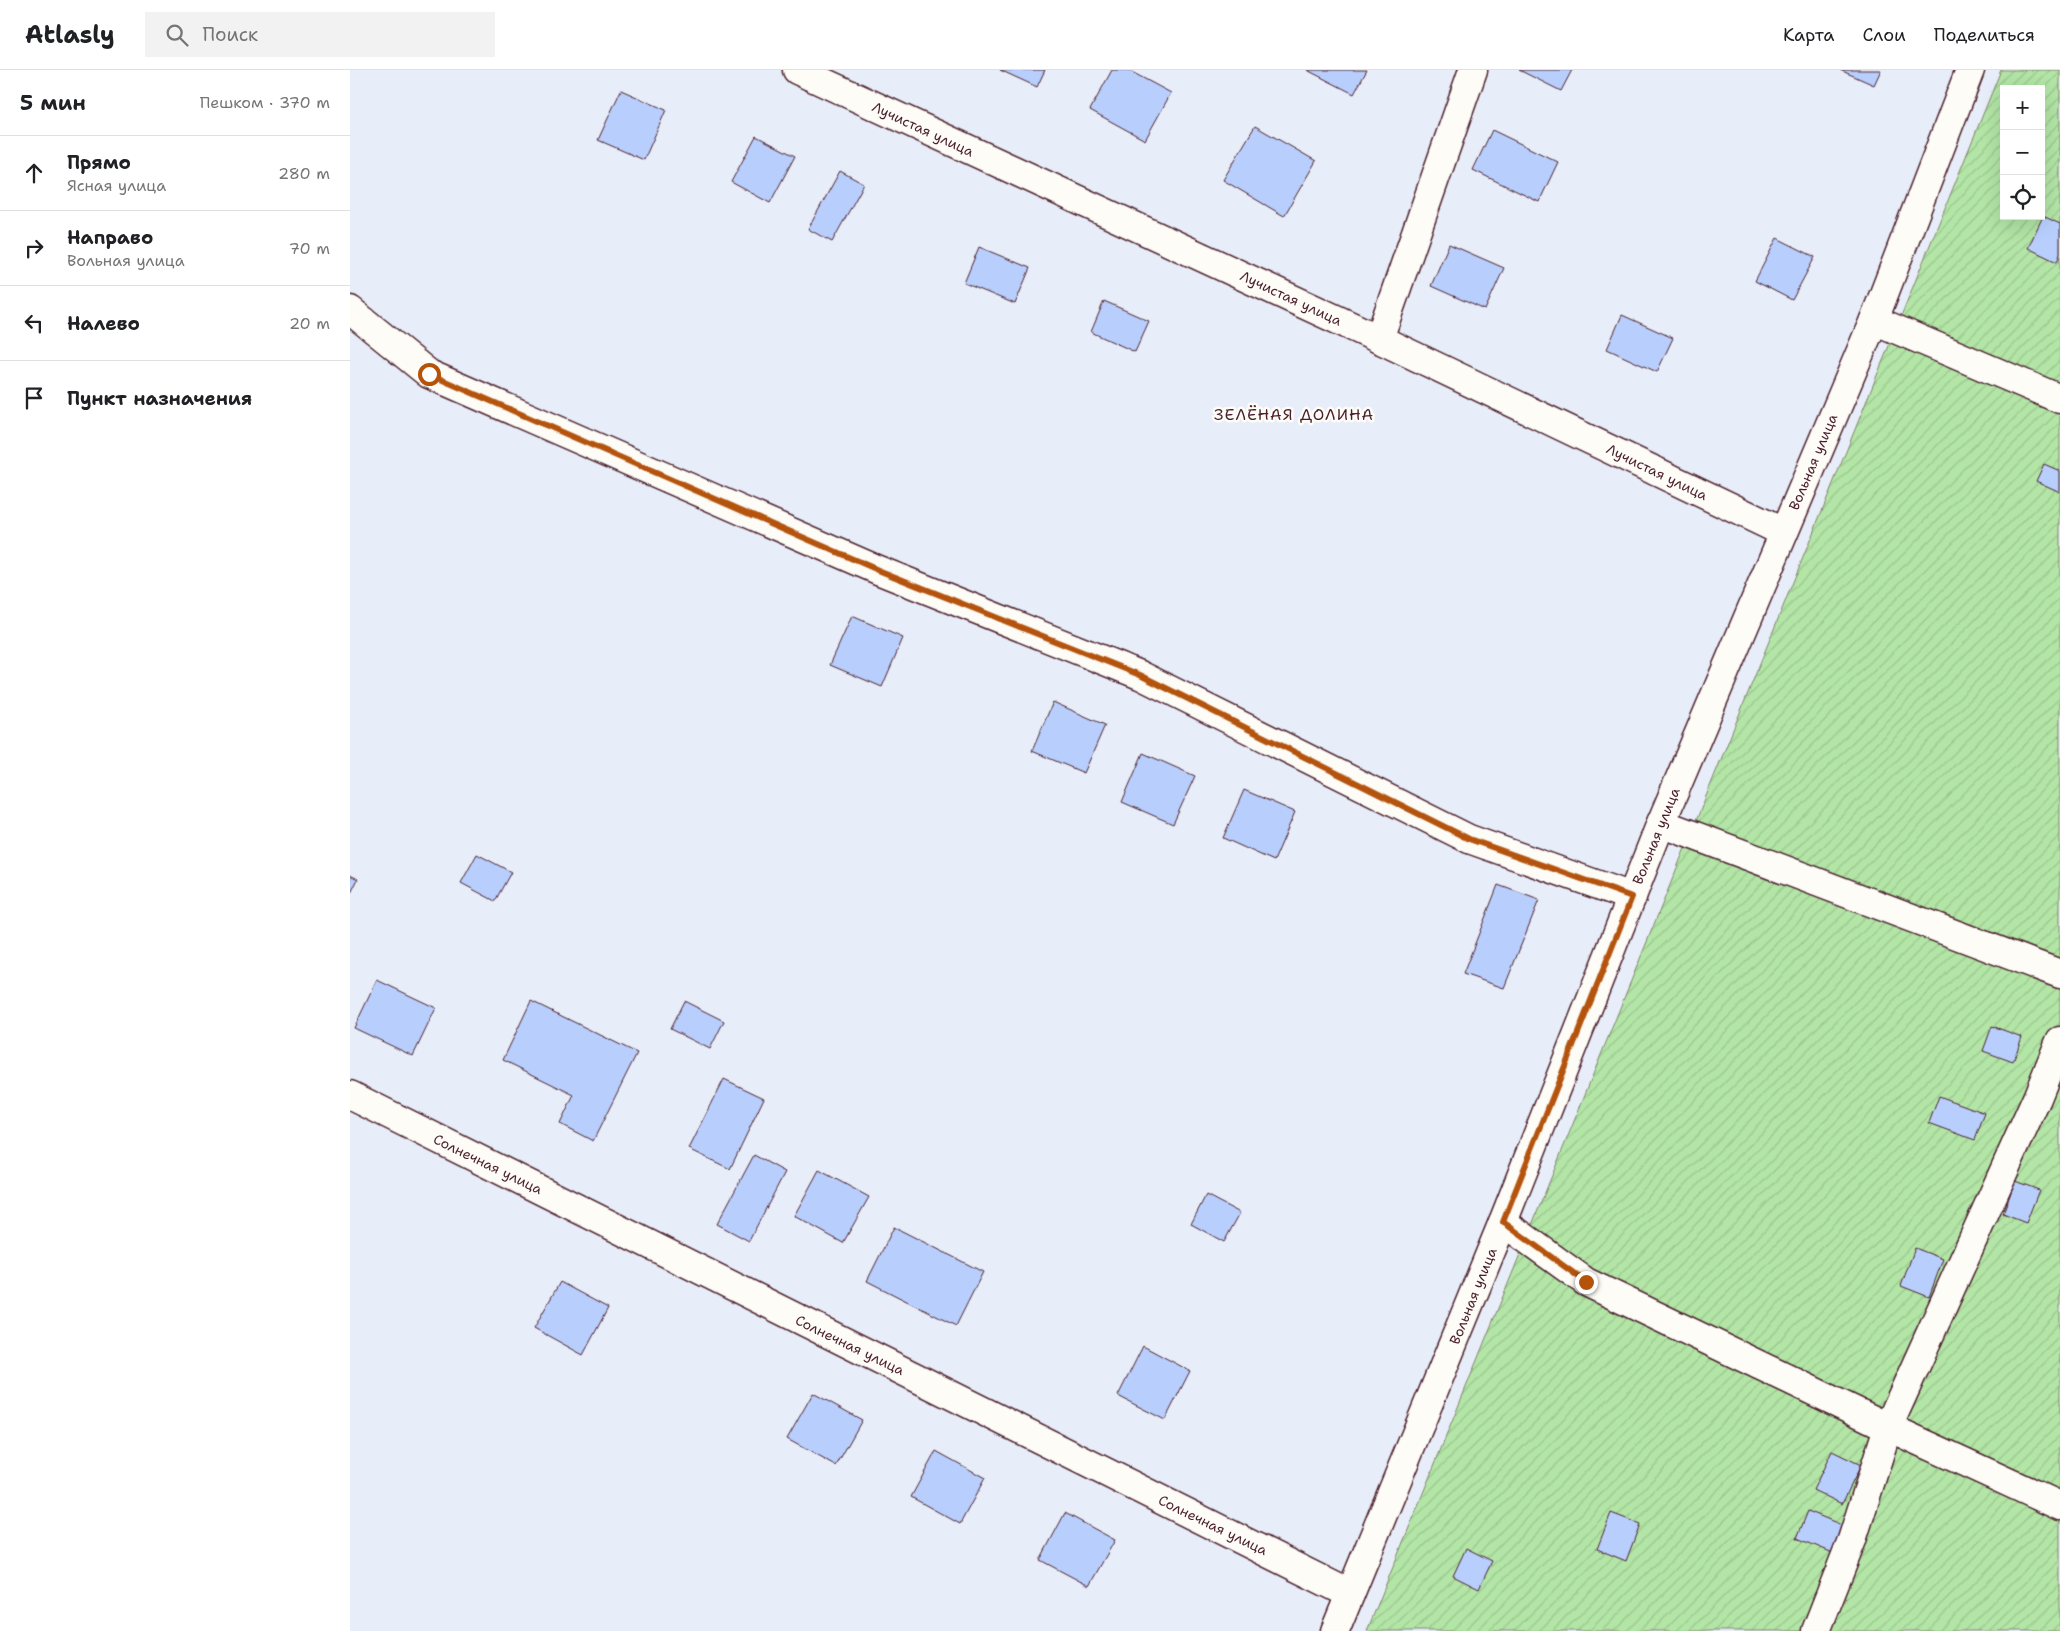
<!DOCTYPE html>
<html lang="ru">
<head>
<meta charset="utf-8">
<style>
  body { margin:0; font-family:"Shantell Sans",sans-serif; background:#f2f2f2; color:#202124 }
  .controls { position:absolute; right:15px; top:15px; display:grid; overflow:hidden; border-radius:0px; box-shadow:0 5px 20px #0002 }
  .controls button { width:45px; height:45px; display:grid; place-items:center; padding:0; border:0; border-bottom:1px solid #e0e0e0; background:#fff; color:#202124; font:25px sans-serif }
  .stop { position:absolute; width:15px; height:15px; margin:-11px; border:4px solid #b45309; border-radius:50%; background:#fff }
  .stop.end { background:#b45309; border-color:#fff; box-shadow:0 1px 5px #0008 }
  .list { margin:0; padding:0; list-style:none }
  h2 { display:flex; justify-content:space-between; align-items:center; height:65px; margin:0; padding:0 20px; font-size:21px }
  h2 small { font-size:16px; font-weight:400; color:#757577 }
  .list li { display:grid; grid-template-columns:32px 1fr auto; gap:15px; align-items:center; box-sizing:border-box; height:75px; padding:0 20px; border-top:1px solid #e0e0e0 }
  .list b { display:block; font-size:19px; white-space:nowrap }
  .list p { margin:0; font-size:16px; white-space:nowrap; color:#757577 }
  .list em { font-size:16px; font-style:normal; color:#757577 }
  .icon { flex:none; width:28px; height:28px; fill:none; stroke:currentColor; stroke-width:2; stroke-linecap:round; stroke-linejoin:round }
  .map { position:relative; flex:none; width:1710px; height:1561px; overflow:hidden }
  header { display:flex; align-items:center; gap:30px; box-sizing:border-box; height:70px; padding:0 25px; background:#fff; border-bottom:1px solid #e0e0e0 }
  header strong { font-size:24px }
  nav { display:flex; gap:28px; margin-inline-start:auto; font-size:18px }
  .search { width:350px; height:45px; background:#f2f2f2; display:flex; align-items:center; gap:12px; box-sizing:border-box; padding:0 18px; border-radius:0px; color:#757577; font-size:19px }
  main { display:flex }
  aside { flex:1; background:#fff }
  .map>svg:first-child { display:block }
  .garden { fill:url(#garden-furrows); stroke:#7e8268; fill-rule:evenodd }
  .building { fill:#b8cffe; stroke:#4a1f2b }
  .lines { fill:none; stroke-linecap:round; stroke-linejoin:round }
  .minor-casing { stroke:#4a1f2b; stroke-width:31 }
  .minor { stroke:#fdfcf7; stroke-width:28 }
  .route { stroke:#b45309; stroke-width:6 }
  .labels { text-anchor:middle; stroke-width:5; stroke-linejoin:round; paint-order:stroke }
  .street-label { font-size:14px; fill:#4a1f2b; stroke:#fdfcf7 }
  .quarter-label { font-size:16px; letter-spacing:1px; fill:#4a1f2b; stroke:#fdfcf7 }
</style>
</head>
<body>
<header>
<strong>Atlasly</strong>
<div class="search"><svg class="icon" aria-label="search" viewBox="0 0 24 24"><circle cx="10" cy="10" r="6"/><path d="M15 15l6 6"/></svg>Поиск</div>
<nav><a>Карта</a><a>Слои</a><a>Поделиться</a></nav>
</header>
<main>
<aside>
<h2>5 мин<small>Пешком · 370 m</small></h2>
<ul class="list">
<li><svg class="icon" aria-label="ahead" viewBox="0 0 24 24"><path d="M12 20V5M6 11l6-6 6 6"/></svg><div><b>Прямо</b><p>Ясная улица</p></div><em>280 m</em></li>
<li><svg class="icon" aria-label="right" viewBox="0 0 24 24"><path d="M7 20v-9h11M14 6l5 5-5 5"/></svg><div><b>Направо</b><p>Вольная улица</p></div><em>70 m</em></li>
<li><svg class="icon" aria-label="left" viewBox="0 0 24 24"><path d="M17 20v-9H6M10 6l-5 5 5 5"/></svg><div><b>Налево</b></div><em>20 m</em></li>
<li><svg class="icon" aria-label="arrive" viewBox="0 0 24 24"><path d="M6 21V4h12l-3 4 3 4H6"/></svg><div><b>Пункт назначения</b></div></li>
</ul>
</aside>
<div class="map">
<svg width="1710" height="1561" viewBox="0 0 1710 1561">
  <defs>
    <pattern id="garden-furrows" width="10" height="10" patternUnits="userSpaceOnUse" patternTransform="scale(1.25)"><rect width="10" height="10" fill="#b2e5a6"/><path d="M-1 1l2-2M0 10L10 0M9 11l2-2" fill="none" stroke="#9bc48f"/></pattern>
  </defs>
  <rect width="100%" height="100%" fill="#e8eef9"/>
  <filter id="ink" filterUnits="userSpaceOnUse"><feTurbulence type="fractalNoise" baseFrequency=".02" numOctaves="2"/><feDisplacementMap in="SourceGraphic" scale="10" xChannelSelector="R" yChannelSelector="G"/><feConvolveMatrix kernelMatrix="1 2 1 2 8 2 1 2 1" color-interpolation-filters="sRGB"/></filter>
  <g filter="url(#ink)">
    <path class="garden" d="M1651,0H1710V1561H1017ZM1654,19H1691V146H1654Z"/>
    <g class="building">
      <polygon points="650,0 695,0 687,17"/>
      <polygon points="762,0 778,0 821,23 795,70 740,40"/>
      <polygon points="957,0 1017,0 1004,24"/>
      <polygon points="1169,0 1222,0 1211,21"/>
      <polygon points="1490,0 1531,0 1524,15"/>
      <polygon points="271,20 316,40 294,90 248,70"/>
      <polygon points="905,56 966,91 934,146 873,110"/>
      <polygon points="1142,60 1208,92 1189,132 1123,100"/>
      <polygon points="406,66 445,86 420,133 381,112"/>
      <polygon points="490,101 514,114 482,172 458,159"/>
      <polygon points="1693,146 1710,154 1710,184 1707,192 1678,178"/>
      <polygon points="1427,168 1465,187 1442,230 1405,211"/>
      <polygon points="1099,174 1154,198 1135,240 1081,216"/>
      <polygon points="629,177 680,198 665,234 614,213"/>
      <polygon points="754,231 799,251 785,282 741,262"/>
      <polygon points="1272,245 1323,268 1307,302 1257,279"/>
      <polygon points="1694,394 1710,401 1710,422 1686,411"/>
      <polygon points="502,546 553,568 532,617 480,595"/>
      <polygon points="703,632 755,655 734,703 682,681"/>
      <polygon points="793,683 845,706 823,754 772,732"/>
      <polygon points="894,720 945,742 924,791 873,768"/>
      <polygon points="127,784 161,802 145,831 111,813"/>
      <polygon points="0,805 8,809 0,825"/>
      <polygon points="1148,815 1189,830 1154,918 1113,904"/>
      <polygon points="27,910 86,938 63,986 4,958"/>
      <polygon points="181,931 287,983 243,1071 210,1054 224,1025 153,990"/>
      <polygon points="334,931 374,951 360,979 320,959"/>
      <polygon points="1642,956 1672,967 1663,992 1633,981"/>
      <polygon points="374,1009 414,1028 380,1099 339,1079"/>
      <polygon points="1589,1026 1635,1043 1625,1070 1579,1053"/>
      <polygon points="404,1085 435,1102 399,1171 367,1154"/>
      <polygon points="469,1100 519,1127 493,1173 444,1146"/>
      <polygon points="1665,1111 1689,1120 1676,1153 1653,1144"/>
      <polygon points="856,1125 890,1143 874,1172 841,1154"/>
      <polygon points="544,1157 633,1202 606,1256 517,1211"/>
      <polygon points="1565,1178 1593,1189 1579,1227 1551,1216"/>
      <polygon points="210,1212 258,1238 233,1285 184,1258"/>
      <polygon points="793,1276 840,1301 815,1350 768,1326"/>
      <polygon points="463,1323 512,1350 486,1396 437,1369"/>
      <polygon points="586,1381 635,1408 610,1454 561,1427"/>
      <polygon points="1482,1381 1511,1395 1492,1434 1463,1420"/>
      <polygon points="1458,1441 1494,1456 1483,1483 1447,1468"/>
      <polygon points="715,1443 765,1470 739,1516 690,1490"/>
      <polygon points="1261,1443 1290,1454 1276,1491 1247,1479"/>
      <polygon points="1116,1478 1142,1491 1129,1519 1103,1506"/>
    </g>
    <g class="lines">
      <g class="minor-casing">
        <g id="minor">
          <polyline points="447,0 1029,269 1433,462"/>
          <polyline points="0,240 79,304 528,500 790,605 1119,769 1282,827"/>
          <polyline points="1524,250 1710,329"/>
          <polyline points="1029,269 1123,0"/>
          <polyline points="1311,753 1710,904"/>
          <polyline points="0,1025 1000,1524"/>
          <polyline points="1153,1152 1236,1212 1538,1357 1710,1436"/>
          <polyline points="985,1561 1153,1152 1311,753 1524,250 1620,0"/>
          <polyline points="1466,1561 1502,1470 1538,1357 1687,1028 1710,971"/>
        </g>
      </g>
      <use href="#minor" class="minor"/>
    </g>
  </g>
  <g class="lines" filter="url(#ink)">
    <polyline class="route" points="79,304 528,500 790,605 1119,769 1282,827 1153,1152 1236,1212"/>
  </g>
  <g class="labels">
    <g class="street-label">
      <text transform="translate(573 59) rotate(25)" y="5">Лучистая улица</text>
      <text transform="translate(941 228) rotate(25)" y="5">Лучистая улица</text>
      <text transform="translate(1463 392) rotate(-67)" y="5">Вольная улица</text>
      <text transform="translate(1307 402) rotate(26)" y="5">Лучистая улица</text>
      <text transform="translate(1306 766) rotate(-68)" y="5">Вольная улица</text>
      <text transform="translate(138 1094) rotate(26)" y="5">Солнечная улица</text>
      <text transform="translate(1123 1226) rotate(-68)" y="5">Вольная улица</text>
      <text transform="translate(500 1275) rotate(26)" y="5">Солнечная улица</text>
      <text transform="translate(863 1455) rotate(26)" y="5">Солнечная улица</text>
    </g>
    <g class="quarter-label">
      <text x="944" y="350">ЗЕЛЁНАЯ ДОЛИНА</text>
    </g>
  </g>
</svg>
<div class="controls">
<button>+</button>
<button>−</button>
<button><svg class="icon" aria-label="locate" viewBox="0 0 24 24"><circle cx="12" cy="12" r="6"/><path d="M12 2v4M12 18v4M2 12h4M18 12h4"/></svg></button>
</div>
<div class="stop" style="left:79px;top:304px"></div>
<div class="stop end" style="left:1236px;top:1212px"></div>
</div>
</main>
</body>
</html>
